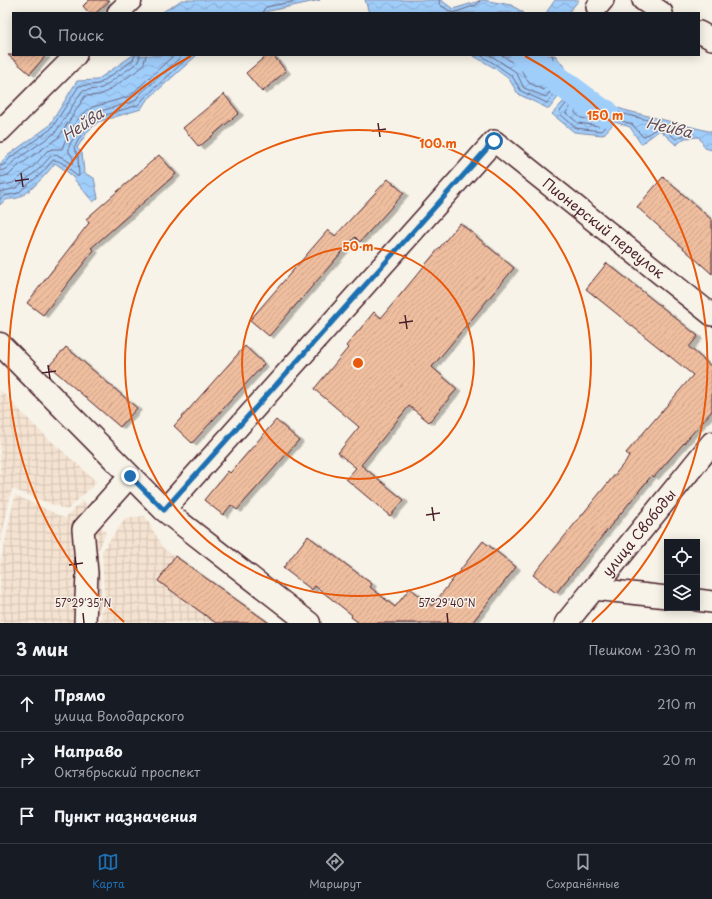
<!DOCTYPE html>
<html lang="ru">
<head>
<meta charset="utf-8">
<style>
  body { margin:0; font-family:"Playpen Sans",sans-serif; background:#242831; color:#f1f3f6 }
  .controls { position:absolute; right:12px; bottom:12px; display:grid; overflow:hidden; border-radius:0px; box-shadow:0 2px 10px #0003 }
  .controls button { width:36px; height:36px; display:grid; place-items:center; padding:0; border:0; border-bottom:1px solid #363941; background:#171b24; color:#f1f3f6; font:20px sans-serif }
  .stop { position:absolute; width:12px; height:12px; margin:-9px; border:3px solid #1f6fb2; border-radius:50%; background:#fff }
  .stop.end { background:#1f6fb2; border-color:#fff; box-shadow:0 1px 4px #0008 }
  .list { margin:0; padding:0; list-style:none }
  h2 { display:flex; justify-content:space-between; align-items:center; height:52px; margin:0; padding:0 16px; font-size:17px }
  h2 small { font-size:13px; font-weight:400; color:#9ea1a6 }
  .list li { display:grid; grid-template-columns:26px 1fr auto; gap:12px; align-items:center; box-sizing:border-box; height:56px; padding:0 16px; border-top:1px solid #363941 }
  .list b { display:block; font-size:15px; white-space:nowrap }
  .list p { margin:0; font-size:13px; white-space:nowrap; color:#9ea1a6 }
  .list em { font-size:13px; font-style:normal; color:#9ea1a6 }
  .icon { flex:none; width:22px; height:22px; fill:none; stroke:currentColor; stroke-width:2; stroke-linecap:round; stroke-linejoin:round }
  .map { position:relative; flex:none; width:712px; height:623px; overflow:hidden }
  .search { position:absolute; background:#171b24; box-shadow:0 2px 10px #0003; left:12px; right:12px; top:12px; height:44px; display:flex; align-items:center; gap:10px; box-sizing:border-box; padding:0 14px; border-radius:0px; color:#9ea1a6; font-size:15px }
  .sheet { height:220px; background:#171b24 }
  nav { display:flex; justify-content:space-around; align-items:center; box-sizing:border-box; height:56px; border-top:1px solid #363941; background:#171b24; font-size:11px; color:#9ea1a6 }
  nav a { display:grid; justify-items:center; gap:2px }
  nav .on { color:#1f6fb2 }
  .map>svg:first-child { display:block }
  .industrial { fill:url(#industrial-grid) }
  .water { fill:url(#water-waves); stroke:#7e88a8 }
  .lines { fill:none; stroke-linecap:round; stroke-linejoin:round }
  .shore { stroke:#6c657e; stroke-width:1 }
  .river { stroke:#a0cefb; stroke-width:28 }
  .building { fill:url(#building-hatch); stroke:#4a1f2b; filter:url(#shadow) }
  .minor-casing { stroke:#4a1f2b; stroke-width:24 }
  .major-casing { stroke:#4a1f2b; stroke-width:25 }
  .minor { stroke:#f7f3e8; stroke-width:21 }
  .major { stroke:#f7f3e8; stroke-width:22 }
  .route { stroke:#1f6fb2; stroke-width:5 }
  .ticks { fill:none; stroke:#4a1f2b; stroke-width:1.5 }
  .ring { fill:none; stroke:#e8590c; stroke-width:2 }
  .labels { text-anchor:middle; stroke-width:3; stroke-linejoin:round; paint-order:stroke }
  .street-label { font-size:14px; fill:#4a1f2b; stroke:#f7f3e8 }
  .water-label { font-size:15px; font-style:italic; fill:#604b5f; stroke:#f7f3e8 }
  .ticks-label { font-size:10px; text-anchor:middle; fill:#4a1f2b; stroke:#f7f3e8; stroke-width:3; stroke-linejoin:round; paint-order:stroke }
  .centre { fill:#e8590c; stroke:#f7f3e8; stroke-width:2 }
  .ring-label { font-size:12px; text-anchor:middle; font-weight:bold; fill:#e8590c; stroke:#f7f3e8; stroke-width:3; stroke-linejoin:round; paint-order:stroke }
</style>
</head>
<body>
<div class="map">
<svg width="712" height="623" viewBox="0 0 712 623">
  <defs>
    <pattern id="industrial-grid" width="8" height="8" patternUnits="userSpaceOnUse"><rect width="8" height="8" fill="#f5e3d2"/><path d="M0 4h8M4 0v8" fill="none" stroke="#d4c2b4"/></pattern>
    <pattern id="water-waves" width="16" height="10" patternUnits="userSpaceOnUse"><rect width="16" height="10" fill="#a0cefb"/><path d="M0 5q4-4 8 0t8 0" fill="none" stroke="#8bb0d7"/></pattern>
    <pattern id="building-hatch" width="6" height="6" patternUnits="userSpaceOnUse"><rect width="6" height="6" fill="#efbe9f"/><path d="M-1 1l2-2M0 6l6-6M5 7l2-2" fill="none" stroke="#cea389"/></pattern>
    <filter id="shadow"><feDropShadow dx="4.5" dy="2.5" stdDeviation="0" flood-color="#0004"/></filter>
  </defs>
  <rect width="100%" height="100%" fill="#f7f3e8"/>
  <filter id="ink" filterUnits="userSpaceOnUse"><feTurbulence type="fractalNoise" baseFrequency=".025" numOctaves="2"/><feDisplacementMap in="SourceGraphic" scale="8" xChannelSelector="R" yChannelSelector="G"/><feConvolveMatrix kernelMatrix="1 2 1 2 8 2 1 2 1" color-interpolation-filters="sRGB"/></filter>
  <g filter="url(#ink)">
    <g class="industrial">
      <polygon points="0,390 39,430 97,482 67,510 12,489 0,545"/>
      <polygon points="15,495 65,518 83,500 106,533 98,551 102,599 97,623 0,623 0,565"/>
      <polygon points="145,516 163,548 267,620 264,623 100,623 104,598 102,551 126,518"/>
    </g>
    <g class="water">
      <polygon points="182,0 320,0 260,13 161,13"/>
      <polygon points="365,0 441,0 453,9 483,0 511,5 524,13 369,13"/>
      <polygon points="555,0 579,0 568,13 546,13"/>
      <path d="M133,55H197L146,101L141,109L98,122L88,131L77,148L82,153L84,173L94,178L98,198L93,202L69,173L55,163C47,174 31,191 20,197C11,201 8,196 0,205V164L7,156L49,126L77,81L97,80Z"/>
      <polygon points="472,55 555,55 573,78 549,109 518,94 509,79 493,67"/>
      <polygon points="573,91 624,110 712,132 712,150 705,148 699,137 685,138 676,145 660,130 641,144 630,127 615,122 603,135 574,132 552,114"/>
    </g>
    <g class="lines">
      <g class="shore">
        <polyline points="439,0 440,5 453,13 476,5 479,3 479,0"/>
        <polyline points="263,13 264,9 266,7 301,0"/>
        <polyline points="480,55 495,64 512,76 521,91 547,103 567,78 553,59 552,55"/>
        <polyline points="490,55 516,72 524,88 546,97 561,78 548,61 547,55"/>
        <polyline points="502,55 520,68 529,83 544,90 553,78 543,64 541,55"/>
        <polygon points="573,96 575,96 623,114 690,130 691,133 684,135 676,139 661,126 643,137 632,124 616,119 612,120 601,131 576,128 559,113"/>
        <polygon points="575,102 608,113 609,116 599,126 578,123 566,113"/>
        <polygon points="577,109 597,116 598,118 596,120 581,118 575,113"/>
        <polyline points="0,166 4,165 10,158 51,129 79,86 99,84 133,60 135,55"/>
        <polyline points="0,171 7,169 13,162 55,133 82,91 102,88 137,63 139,59 140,55"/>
        <polyline points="0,177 9,175 17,167 59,137 85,96 100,95 106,92 141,68 144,63 146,55"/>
        <path d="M0,186L13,183L35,165L47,151L53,149H62C67,134 77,115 93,107L131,96L136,90L174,55"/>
        <polyline points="0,192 16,188 39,169 51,156 58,155 71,163 73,163 73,158 69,152 69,146 82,124 94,113 135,101 140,94 183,55"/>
        <path d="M0,199L4,196L18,193L43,172L53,160C62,160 71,170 77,176H79L78,156L74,148L85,128L96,118L138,105L144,98L191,55"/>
      </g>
      <polyline class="river" points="524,55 601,112 605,113"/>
    </g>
    <g class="building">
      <polygon points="89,0 110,0 96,13 89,13 83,6"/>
      <polygon points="8,55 46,55 30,74"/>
      <polygon points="267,55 273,55 286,71 262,92 246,73"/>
      <polygon points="224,94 239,113 199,147 183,128"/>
      <polygon points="159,155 176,174 91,248 94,250 43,315 27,303 89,223 86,219"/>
      <polygon points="663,177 712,220 712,274 637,207"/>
      <polygon points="388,179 404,193 360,242 355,237 269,336 250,320 328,230 335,236"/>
      <polygon points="460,223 514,268 432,367 457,389 429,422 409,406 361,465 404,500 390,516 346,479 356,468 338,453 359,427 314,389 348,348 346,346 374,312 381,318"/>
      <polygon points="607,263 698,336 689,347 712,367 712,411 654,477 652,475 556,593 533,575 630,456 626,453 693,375 586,289"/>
      <polygon points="245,346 264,364 192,443 174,426"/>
      <polygon points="66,347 137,408 120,427 49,366"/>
      <polygon points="276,420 299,440 237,510 231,505 223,515 204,500 228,471 230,473"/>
      <polygon points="308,536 372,584 370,587 395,607 410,588 432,606 483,541 516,567 472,623 359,623 351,617 352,615 315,586 312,590 283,568"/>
      <polygon points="175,556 269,623 216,623 158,581"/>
    </g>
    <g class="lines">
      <g class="minor-casing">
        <g id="minor">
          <polyline points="643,0 662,13"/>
          <polyline points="597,7 603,0"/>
          <polyline points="118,13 131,0"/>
          <polyline points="699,32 712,39"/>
          <polyline points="0,131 76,55"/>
          <path id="s1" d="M164,510L494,141L712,315"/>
          <polyline points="594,589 667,597"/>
          <polyline points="697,600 712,602"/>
          <polyline points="85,623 87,573 83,529 130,476"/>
        </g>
      </g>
      <g class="major-casing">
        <g id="major">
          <polyline points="0,344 164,510 309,623"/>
          <path id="s2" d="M566,623L712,443"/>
        </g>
      </g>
      <use href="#minor" class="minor"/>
      <use href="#major" class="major"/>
    </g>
  </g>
  <g class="lines" filter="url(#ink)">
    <polyline class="route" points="130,476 164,510 494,141"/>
  </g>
  <path class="ticks" d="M378,123L380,137M372,131L386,129M21,173L23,187M15,181L29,179M405,315L407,329M399,323L413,321M48,365L50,379M42,373L56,371M432,507L434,521M426,515L440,513M75,557L77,571M69,565L83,563M83,613L84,623M447,613L448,623"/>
  <g class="ring">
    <circle cx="358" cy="363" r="116"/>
    <circle cx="358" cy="363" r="233"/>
    <path d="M124 622A349 349 0 0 1 191 56M525 56A349 349 0 0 1 592 622"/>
  </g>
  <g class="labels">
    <g class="street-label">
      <text dy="5" stroke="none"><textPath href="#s1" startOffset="635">Пионерский переулок</textPath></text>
      <text dy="5" stroke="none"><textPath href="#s2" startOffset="116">улица Свободы</textPath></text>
    </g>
    <g class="water-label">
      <text transform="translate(83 125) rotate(-34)" y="5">Нейва</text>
      <text transform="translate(669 128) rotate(13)" y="5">Нейва</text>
    </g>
  </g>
  <g class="ticks-label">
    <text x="83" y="607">57°29'35"N</text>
    <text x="447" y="607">57°29'40"N</text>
  </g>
  <circle cx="358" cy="363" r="6" class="centre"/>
  <g class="ring-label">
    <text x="605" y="120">150 m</text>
    <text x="438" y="148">100 m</text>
    <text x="358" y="251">50 m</text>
  </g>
</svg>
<div class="controls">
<button><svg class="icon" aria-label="locate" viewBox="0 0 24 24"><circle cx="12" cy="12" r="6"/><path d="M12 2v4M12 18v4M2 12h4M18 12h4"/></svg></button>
<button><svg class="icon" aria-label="layers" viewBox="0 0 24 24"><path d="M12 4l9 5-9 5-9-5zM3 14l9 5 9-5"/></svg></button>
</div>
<div class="stop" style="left:494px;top:141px"></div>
<div class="stop end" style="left:130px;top:476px"></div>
<div class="search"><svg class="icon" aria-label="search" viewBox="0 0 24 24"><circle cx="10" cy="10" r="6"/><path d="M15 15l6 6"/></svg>Поиск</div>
</div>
<section class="sheet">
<h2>3 мин<small>Пешком · 230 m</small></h2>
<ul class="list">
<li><svg class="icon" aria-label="ahead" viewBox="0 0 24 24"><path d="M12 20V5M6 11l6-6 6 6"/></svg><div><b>Прямо</b><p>улица Володарского</p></div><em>210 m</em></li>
<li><svg class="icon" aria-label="right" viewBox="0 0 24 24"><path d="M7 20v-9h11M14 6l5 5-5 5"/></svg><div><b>Направо</b><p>Октябрьский проспект</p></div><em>20 m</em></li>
<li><svg class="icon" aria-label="arrive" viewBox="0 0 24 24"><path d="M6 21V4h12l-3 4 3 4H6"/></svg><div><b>Пункт назначения</b></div></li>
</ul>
</section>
<nav>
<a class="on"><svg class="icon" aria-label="map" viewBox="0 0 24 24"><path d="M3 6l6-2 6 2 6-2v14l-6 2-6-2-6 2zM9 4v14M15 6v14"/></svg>Карта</a>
<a><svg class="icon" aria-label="directions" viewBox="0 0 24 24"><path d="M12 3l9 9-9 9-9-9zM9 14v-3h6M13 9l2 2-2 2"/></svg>Маршрут</a>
<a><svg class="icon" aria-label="saved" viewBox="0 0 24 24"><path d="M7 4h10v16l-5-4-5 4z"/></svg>Сохранённые</a>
</nav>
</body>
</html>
